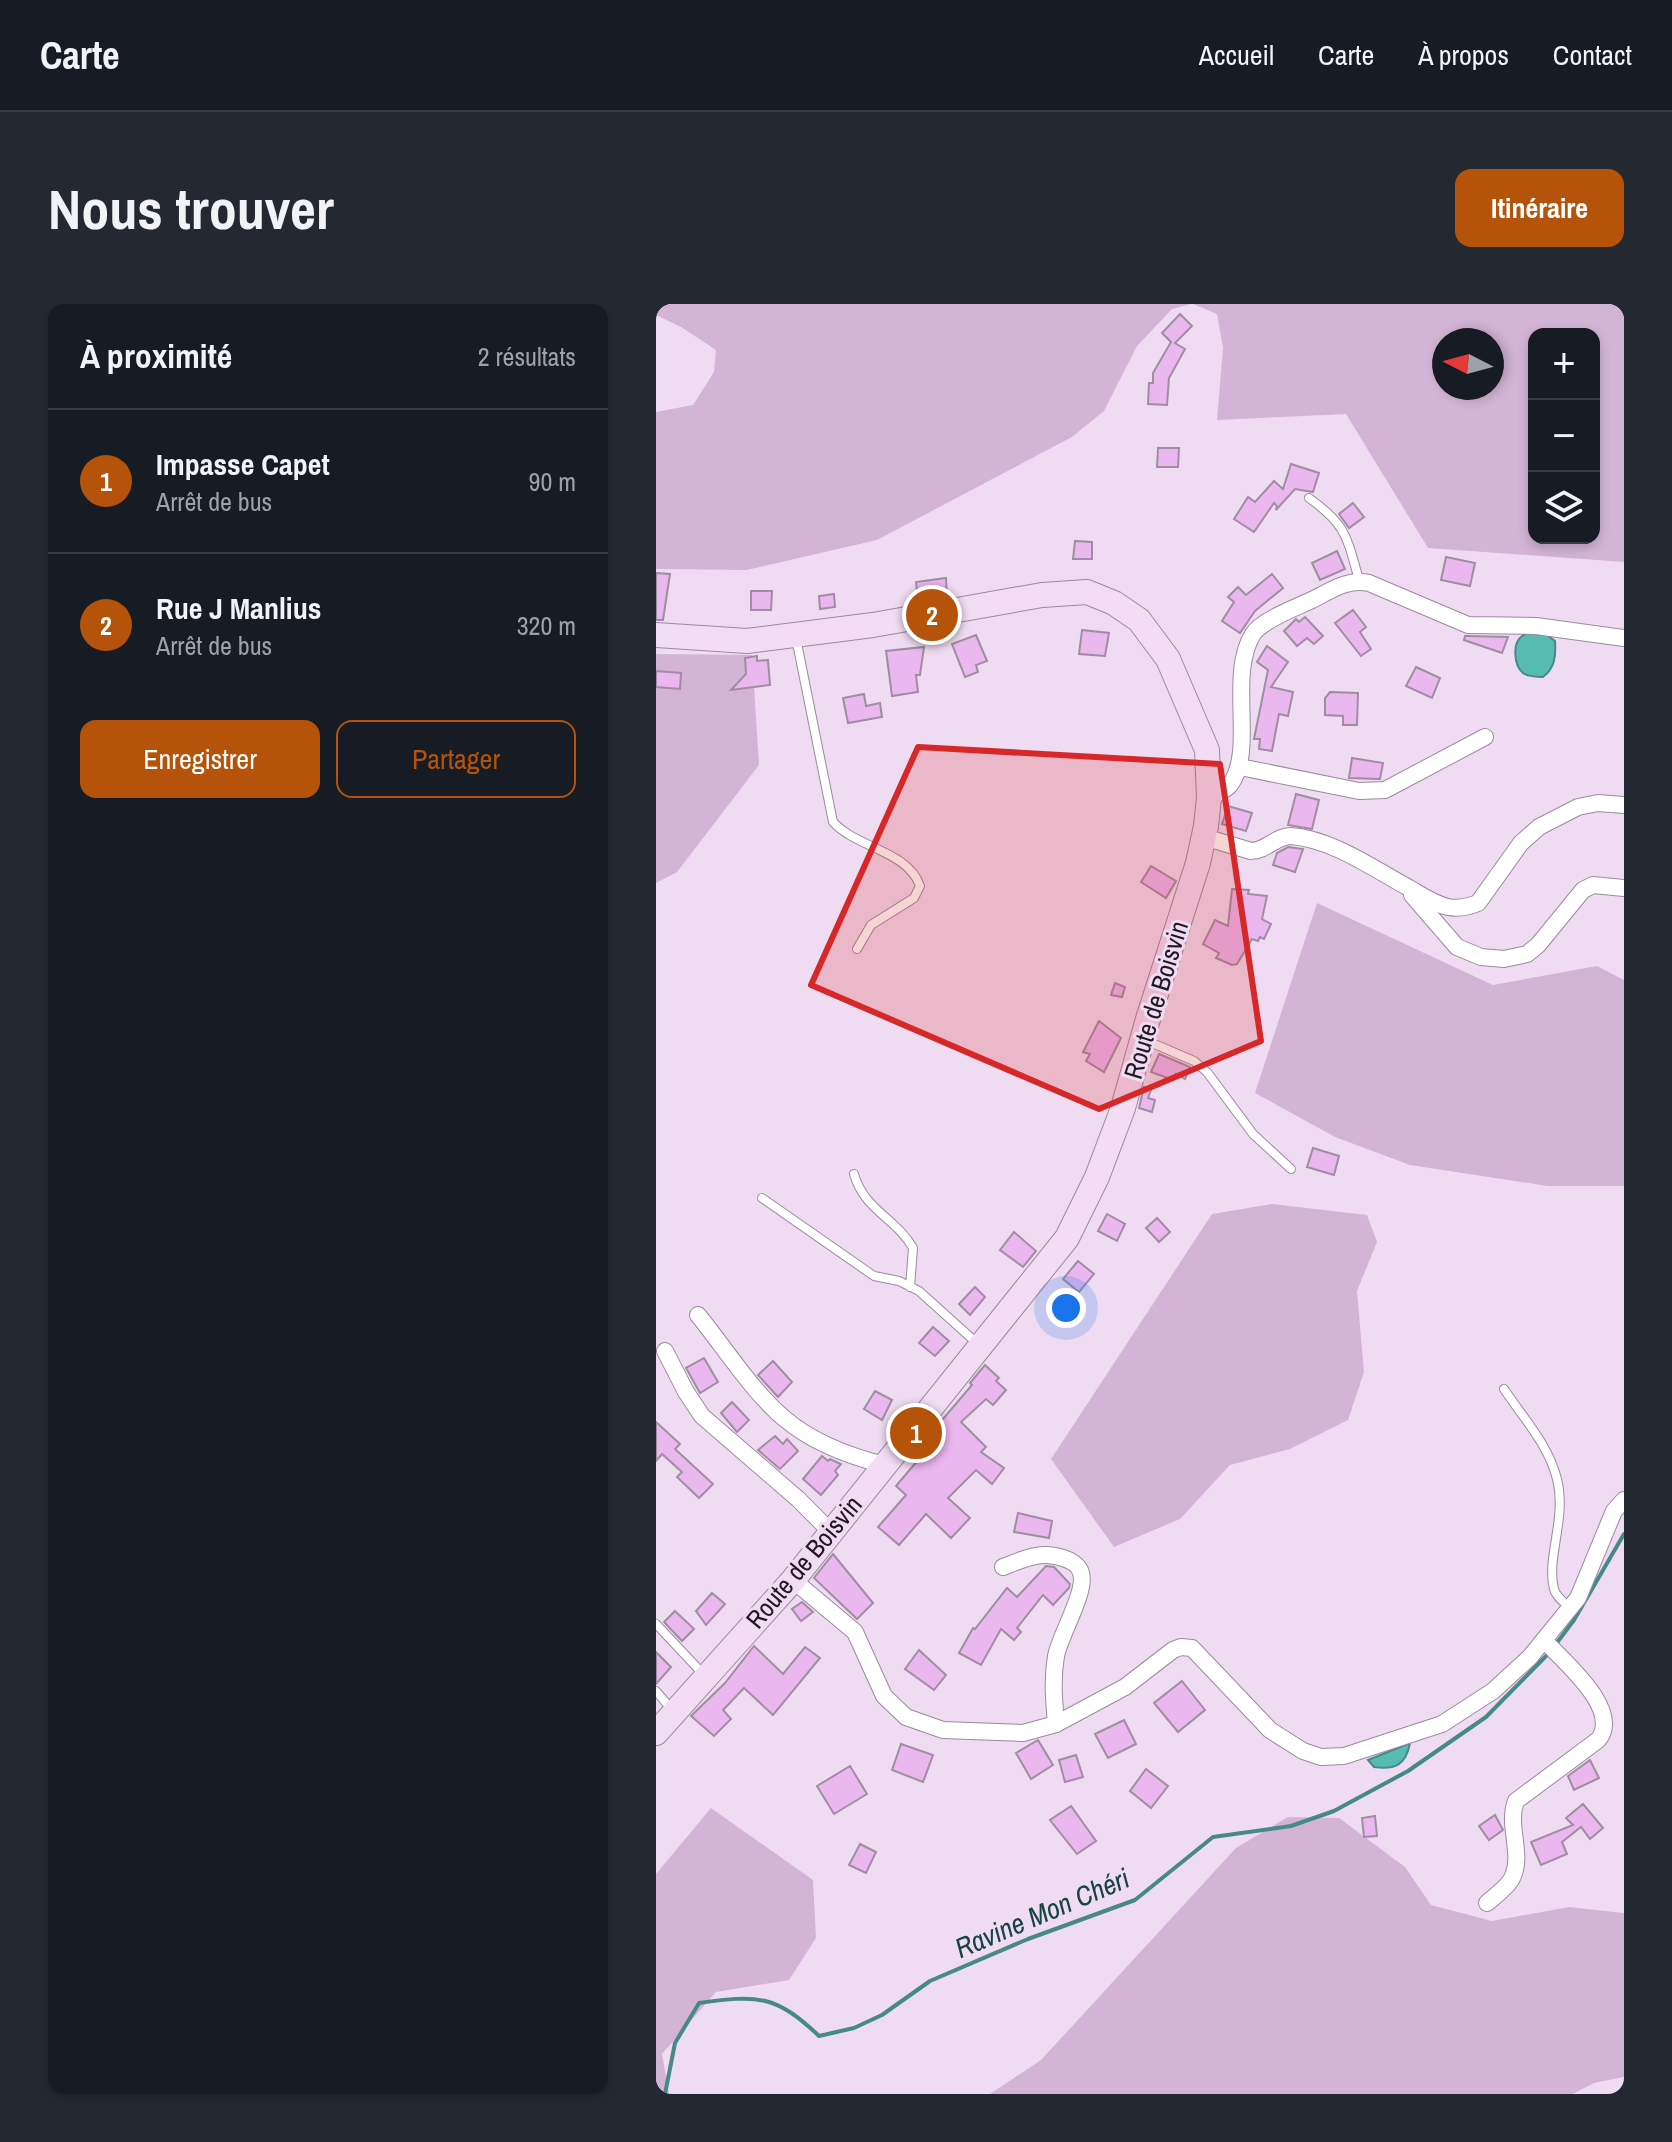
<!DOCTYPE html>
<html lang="fr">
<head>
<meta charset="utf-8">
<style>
  body { margin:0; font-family:"Archivo Narrow",sans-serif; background:#242831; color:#f1f3f6 }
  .controls { position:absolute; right:24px; top:24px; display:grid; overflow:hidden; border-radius:16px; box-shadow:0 4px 12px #0003 }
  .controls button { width:72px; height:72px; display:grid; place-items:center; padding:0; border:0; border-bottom:2px solid #363941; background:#171b24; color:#f1f3f6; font:40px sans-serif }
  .compass { position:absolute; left:776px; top:24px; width:72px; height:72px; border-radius:50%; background:#171b24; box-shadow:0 4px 12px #0003; rotate:276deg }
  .you { position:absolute; left:410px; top:1004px; width:28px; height:28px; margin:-20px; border:6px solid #fff; border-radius:50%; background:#1a73e8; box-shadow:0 0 0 12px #1a73e833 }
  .badge { display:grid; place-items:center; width:52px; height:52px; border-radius:50%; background:#b45309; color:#fff; font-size:26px; font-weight:700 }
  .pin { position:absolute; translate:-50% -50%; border:4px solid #fff; box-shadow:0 2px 8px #0006 }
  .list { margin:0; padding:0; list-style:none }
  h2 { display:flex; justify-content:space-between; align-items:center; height:104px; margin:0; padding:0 32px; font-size:34px }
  h2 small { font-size:26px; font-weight:400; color:#9ea1a6 }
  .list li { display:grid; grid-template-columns:52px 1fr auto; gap:24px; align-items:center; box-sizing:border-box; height:144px; padding:0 32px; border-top:2px solid #363941 }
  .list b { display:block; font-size:30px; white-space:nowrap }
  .list p { margin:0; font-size:26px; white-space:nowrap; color:#9ea1a6 }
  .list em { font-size:26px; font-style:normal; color:#9ea1a6 }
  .actions { display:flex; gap:16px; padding:24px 32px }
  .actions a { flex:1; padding:18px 0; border:2px solid #b45309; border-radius:16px; text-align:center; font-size:28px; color:#b45309 }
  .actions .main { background:#b45309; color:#fff }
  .icon { flex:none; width:44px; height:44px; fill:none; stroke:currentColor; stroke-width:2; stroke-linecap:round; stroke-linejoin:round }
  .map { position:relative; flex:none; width:968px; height:1790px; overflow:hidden; border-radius:16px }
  header { display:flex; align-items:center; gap:48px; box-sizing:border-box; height:112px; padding:0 40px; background:#171b24; border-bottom:2px solid #363941 }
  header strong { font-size:38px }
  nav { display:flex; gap:44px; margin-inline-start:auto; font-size:28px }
  .intro { display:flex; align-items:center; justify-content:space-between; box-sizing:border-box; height:192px; padding:0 48px }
  h1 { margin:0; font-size:56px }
  .button { padding:20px 36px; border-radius:16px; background:#b45309; color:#fff; font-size:28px; font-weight:700 }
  main { display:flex; gap:48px; padding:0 48px }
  aside { flex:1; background:#171b24; border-radius:16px; box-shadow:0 4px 12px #0003 }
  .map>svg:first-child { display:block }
  .green { fill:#d4b4d6; fill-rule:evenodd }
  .water { fill:#57bbb4; stroke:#468a88; stroke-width:2 }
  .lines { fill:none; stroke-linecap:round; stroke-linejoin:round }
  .stream { stroke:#468a88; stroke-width:4 }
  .building { fill:#eab7ef; stroke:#9f8da1; stroke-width:2 }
  .service-casing { stroke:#9b8a9d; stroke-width:10 }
  .minor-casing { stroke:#9b8a9d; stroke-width:18 }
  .secondary-casing { stroke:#9b8a9d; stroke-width:26 }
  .service { stroke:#fff; stroke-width:8 }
  .minor { stroke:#fff; stroke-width:16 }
  .secondary { stroke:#f2ddf4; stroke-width:24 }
  .marked { fill:#d62828; fill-opacity:0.2; stroke:#d62828; stroke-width:6; stroke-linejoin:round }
  .labels { text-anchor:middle; stroke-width:6; stroke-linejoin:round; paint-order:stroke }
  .street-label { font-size:26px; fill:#201921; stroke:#f0dcf2 }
  .water-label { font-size:28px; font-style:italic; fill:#164441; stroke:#f0dcf2 }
</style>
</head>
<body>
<header>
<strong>Carte</strong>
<nav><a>Accueil</a><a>Carte</a><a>À propos</a><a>Contact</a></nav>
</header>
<div class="intro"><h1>Nous trouver</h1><a class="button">Itinéraire</a></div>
<main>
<aside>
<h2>À proximité<small>2 résultats</small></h2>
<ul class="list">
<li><span class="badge">1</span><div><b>Impasse Capet</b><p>Arrêt de bus</p></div><em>90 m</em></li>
<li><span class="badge">2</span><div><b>Rue J Manlius</b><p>Arrêt de bus</p></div><em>320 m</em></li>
</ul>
<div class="actions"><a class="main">Enregistrer</a><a>Partager</a></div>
</aside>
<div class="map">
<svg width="968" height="1790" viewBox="0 0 968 1790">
  <rect width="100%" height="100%" fill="#f0dcf2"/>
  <g class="green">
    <polygon points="0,0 535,0 516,5 481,42 448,107 416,133 221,236 91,266 0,265 0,108 37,101 58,68 60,46 25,23 0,11"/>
    <path d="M537,0H959L968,7V258L772,244L690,110L561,116L567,44L561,10ZM938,30V234H878V30ZM836,36V84H788V36Z"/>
    <polygon points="0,350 96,351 103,461 21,568 0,579"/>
    <polygon points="661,599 837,681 941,662 968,676 968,882 892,882 754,861 679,833 599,789"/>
    <polygon points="616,900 711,911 721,938 701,987 708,1068 692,1116 634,1145 574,1161 524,1215 458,1243 395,1155 556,910"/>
    <polygon points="55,1504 157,1576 160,1634 133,1676 60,1688 6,1750 13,1790 0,1790 0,1570"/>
    <polygon points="632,1513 683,1514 749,1563 775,1601 836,1617 913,1603 968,1609 968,1773 938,1779 917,1790 334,1790 385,1756 580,1544"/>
  </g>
  <g class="water">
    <path d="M885,326L899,337C900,352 899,364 887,373C880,373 872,373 867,369C858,362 856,339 866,332C871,328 879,328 885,326Z"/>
    <path d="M754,1439C750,1461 739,1466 718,1463L712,1456Z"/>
  </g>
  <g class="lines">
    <g class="stream">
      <polyline points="900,1340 918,1316 968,1230"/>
      <path d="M9,1790L19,1739L43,1699C101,1691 119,1690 163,1732L198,1724L226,1711L274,1677L372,1635L479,1596L557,1533L635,1522L678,1507L752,1467L830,1413L895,1347"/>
    </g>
  </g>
  <g class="building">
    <polygon points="524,10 536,22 519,39 529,45 513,74 511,101 492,100 493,79 497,79 497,69 515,38 506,29"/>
    <polygon points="502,144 523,144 522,163 501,163"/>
    <polygon points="635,160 663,169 657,188 639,185 620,206 621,202 618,199 598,228 578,215 592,193 599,198 618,177 627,185"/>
    <polygon points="697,199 708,213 693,224 683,210"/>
    <polygon points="419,237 436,238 436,255 417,255"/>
    <polygon points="681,247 689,265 664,276 656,259"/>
    <polygon points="790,253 819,259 814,282 785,276"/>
    <polygon points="0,269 14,270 7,316 0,316"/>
    <polygon points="616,270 627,284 599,307 584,329 566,317 578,298 572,293 582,283 590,291"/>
    <polygon points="290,274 291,293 262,296 260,278"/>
    <polygon points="95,287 116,287 115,306 95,306"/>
    <polygon points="178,290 179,303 164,305 163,292"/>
    <polygon points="697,306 710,323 704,328 715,345 705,352 679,319"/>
    <polygon points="649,313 667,332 658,340 651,334 641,342 628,327 640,315 643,318"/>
    <polygon points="426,326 453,329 449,352 423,350"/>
    <polygon points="320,331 331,357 320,361 322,368 309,373 296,340"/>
    <polygon points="809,332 812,332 852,333 846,349 808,336"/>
    <polygon points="611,342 632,358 615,383 637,388 632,412 623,410 616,447 603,445 604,435 598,435 612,366 601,358"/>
    <polygon points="268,343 264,371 260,371 262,388 236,392 230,347"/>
    <polygon points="101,352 101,357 112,356 114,381 75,386 90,370 89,354"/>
    <polygon points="760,363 784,374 776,394 750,382"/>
    <polygon points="0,367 25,369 24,385 0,383"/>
    <polygon points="674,388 702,389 701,421 687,421 687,412 669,411 669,394"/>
    <polygon points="208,390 210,402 224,399 226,413 192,419 187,394"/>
    <polygon points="696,454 727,459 724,475 693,474"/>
    <polygon points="640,490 663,496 656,525 632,521"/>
    <polygon points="572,502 596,509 590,527 566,520"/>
    <polygon points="632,543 647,545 639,568 617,561 621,549"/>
    <polygon points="495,562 520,577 510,594 485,578"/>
    <polygon points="576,585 593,586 592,590 611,592 606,615 615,620 608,635 604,633 602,637 596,635 581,660 576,661 560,654 563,649 547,640 559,616 572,622"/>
    <polygon points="459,679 469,683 466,693 455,691"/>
    <polygon points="443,717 465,734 448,768 430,757 434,750 427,748"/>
    <polygon points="503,750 534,763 529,775 520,770 517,776 495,768"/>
    <polygon points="488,783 495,786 492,794 499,796 496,808 483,804"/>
    <polygon points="657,844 683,852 678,871 651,863"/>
    <polygon points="451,910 469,920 461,937 442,927"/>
    <polygon points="501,914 514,928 503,938 490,924"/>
    <polygon points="358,928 380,947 367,963 344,946"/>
    <polygon points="422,957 438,970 423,988 407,975"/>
    <polygon points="319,983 329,993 314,1011 303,1000"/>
    <polygon points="277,1023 293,1037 279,1052 263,1039"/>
    <polygon points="48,1054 62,1078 44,1089 30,1064"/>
    <polygon points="117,1057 136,1078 122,1093 102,1071"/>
    <polygon points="329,1061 343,1074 340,1077 350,1086 337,1101 330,1095 305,1118 330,1143 325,1148 348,1164 336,1180 320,1166 292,1194 314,1214 295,1234 270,1210 243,1241 222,1223 250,1191 240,1182 268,1149 263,1143 316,1081 314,1079"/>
    <polygon points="219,1087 236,1096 226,1116 208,1105"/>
    <polygon points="76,1098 93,1116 81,1128 65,1109"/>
    <polygon points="0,1118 24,1140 19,1145 57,1180 43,1194 21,1173 26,1168 6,1150 0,1157"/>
    <polygon points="119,1132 127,1140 131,1135 142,1147 124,1165 102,1146"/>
    <polygon points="166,1152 172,1157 174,1155 185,1160 179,1167 182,1171 165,1191 147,1175"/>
    <polygon points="362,1209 396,1217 393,1234 358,1228"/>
    <polygon points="177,1250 217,1299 201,1315 158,1274"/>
    <polygon points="390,1262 398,1263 414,1280 413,1284 397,1301 387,1291 361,1324 365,1328 358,1336 345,1325 325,1361 303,1349 317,1324 319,1325 351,1284 361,1293"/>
    <polygon points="56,1289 69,1300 50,1321 40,1307"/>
    <polygon points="146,1298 157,1308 145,1317 136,1305"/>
    <polygon points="19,1307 38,1325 26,1337 8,1318"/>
    <polygon points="98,1342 127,1370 149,1343 164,1354 117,1411 88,1384 67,1406 75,1415 58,1432 35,1412 69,1379"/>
    <polygon points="263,1346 290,1371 278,1386 249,1365"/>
    <polygon points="0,1348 15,1363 0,1380"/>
    <polygon points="526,1377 549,1406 522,1428 498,1399"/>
    <polygon points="468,1416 480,1440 452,1454 439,1430"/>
    <polygon points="382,1436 397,1461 375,1475 360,1449"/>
    <polygon points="245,1440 277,1451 267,1478 236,1466"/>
    <polygon points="420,1451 427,1473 409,1478 403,1456"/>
    <polygon points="934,1456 943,1474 918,1486 912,1472"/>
    <polygon points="194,1462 211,1490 178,1510 161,1482"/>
    <polygon points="490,1465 512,1482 495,1504 474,1487"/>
    <polygon points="927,1500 947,1524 934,1535 925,1523 906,1538 911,1550 885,1561 875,1538 917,1521 910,1514"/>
    <polygon points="415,1502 440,1537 421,1550 394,1516"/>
    <polygon points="839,1511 847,1526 833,1536 823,1522"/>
    <polygon points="719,1512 721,1532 708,1533 706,1514"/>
    <polygon points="204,1540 220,1548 210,1569 193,1561"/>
  </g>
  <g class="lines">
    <g class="service-casing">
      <g id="service">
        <path d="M653,194C691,221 691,234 703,276"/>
        <path d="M140,334L177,518C201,544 252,547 264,582L258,594L215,621L201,645"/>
        <polyline points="489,736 538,757 551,768 597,830 635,865"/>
        <path d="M198,870C208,906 240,914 257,944L254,983"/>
        <polyline points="106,894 218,972 243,977 263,987 323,1041"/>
        <path d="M848,1085C868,1115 892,1140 901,1175C911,1215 890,1253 898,1285C900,1293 908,1298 914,1304"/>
        <polyline points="0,1320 49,1372"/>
        <polyline points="0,1387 18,1408"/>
      </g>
    </g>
    <g class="minor-casing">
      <g id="minor">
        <polyline points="584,463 703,487 729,486 829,433"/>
        <path d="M553,494C560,490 569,487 574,481C600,446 571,371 597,330C606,316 641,303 656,296C674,287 692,274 713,279L812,321L880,322L968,334"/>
        <path d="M548,533L595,547C610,547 620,532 635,532C676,535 718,565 753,584C765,591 778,600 792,603C803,605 812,603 822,599L865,539L883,523L922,503L942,499L968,501"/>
        <polyline points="756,591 801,643 825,653 848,655 871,650 882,641 927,586 937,581 968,584"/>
        <path d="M42,1011C68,1043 98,1090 129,1115C157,1139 193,1152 228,1161"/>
        <polyline points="9,1047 30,1088 46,1112 142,1195 175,1228"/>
        <path d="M347,1263C368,1255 385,1246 407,1254C414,1256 423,1261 425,1269C431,1287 404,1331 400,1352C396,1375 398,1397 400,1420"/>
        <polyline points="137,1276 199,1328 228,1392 250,1413 287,1426 367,1429 400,1420 469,1383 517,1346 525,1343 536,1344 614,1426 647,1447 665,1453 688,1452 786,1420 837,1387 874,1353 922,1294 958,1207 968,1196"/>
        <path d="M831,1599C839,1592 849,1585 855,1576C869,1552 850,1522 860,1497L942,1436C967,1406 907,1357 888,1336"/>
      </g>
    </g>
    <g class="secondary-casing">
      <polyline id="secondary" points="0,331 91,337 217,321 386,291 431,288 458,299 483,316 512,355 551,446 553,494 550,522 542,559 492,715 467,804 441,873 411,934 137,1276 0,1429"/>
    </g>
    <use href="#service" class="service"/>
    <use href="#minor" class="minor"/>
    <use href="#secondary" class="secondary"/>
  </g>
  <path class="marked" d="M262,443L564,460L605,737L443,805L155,681Z"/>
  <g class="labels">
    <g class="street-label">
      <text transform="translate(500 696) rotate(-73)" y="9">Route de Boisvin</text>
      <text transform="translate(148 1258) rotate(-50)" y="9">Route de Boisvin</text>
    </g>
    <g class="water-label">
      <text transform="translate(386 1609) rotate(-23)" y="10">Ravine Mon Chéri</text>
    </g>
  </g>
</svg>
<div class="controls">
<button>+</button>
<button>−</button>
<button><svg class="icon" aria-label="layers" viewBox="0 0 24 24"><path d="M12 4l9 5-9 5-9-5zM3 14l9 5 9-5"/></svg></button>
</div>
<svg class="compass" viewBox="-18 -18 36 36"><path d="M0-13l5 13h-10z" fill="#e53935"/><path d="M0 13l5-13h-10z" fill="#9ea1a6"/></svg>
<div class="you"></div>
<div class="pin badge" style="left:260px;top:1129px">1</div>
<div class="pin badge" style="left:276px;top:311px">2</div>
</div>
</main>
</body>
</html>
